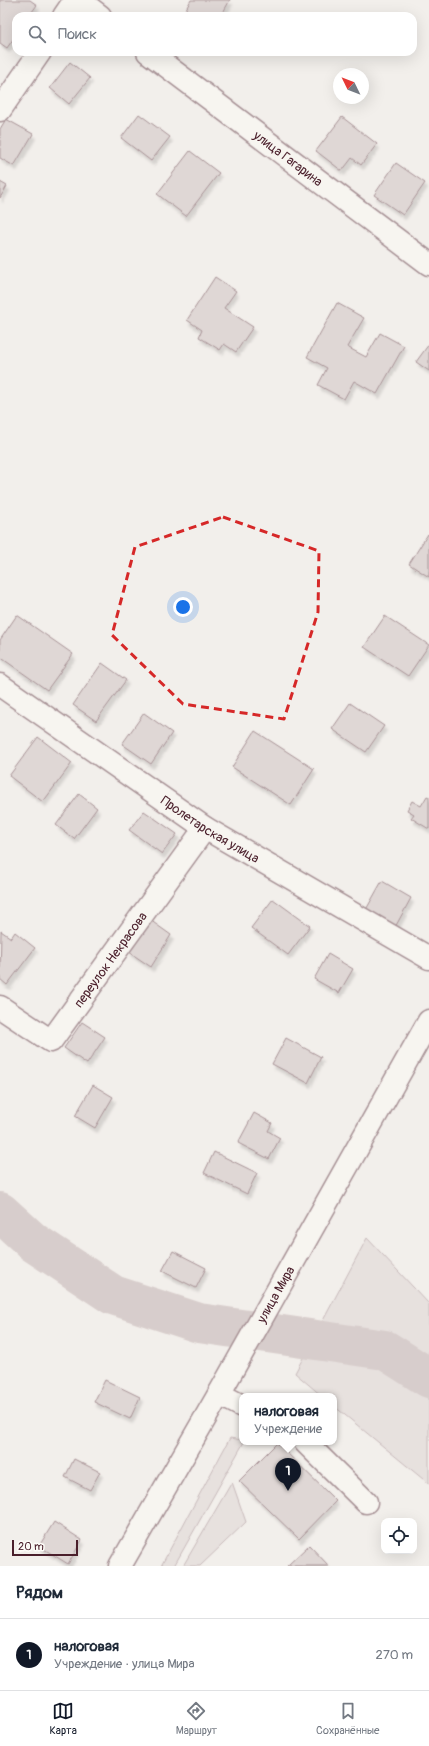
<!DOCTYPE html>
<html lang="ru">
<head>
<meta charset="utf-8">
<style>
  body { margin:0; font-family:Pangolin,sans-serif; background:#f2f2f3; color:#1f2937 }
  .controls { position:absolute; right:12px; bottom:12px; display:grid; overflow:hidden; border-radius:8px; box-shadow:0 4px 16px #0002 }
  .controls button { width:36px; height:36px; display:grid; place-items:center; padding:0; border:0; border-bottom:1px solid #e0e1e3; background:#fff; color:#1f2937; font:20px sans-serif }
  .compass { position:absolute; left:333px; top:68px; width:36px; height:36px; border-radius:50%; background:#fff; box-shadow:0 4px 16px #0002; rotate:313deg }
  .scale { position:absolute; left:12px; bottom:10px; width:66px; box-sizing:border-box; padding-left:4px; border:2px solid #4a1f2b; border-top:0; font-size:11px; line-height:14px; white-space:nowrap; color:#4a1f2b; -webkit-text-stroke:3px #fdfcf7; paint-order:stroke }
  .you { position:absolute; left:183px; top:607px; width:14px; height:14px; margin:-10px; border:3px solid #fff; border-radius:50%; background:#1a73e8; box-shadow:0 0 0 6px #1a73e833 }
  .badge { display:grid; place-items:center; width:26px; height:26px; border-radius:50%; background:#111827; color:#fff; font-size:13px; font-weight:700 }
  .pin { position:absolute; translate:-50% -33px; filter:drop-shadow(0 1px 2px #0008) }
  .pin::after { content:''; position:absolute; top:21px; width:14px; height:12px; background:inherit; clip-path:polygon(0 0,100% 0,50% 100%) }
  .popup { position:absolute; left:239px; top:1393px; width:98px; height:52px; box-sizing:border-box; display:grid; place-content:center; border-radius:8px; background:#fff; filter:drop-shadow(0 1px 3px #0005); font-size:13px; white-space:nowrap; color:#747a83 }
  .popup b { font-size:15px; color:#1f2937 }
  .popup::after { content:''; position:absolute; left:50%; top:100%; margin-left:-8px; border:8px solid transparent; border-top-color:#fff }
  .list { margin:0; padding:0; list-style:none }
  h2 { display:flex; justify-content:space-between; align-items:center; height:52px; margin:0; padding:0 16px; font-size:17px }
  h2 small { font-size:13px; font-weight:400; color:#747a83 }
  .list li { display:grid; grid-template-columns:26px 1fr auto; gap:12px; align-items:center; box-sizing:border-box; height:72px; padding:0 16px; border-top:1px solid #e0e1e3 }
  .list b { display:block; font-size:15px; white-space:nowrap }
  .list p { margin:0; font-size:13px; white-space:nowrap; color:#747a83 }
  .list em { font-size:13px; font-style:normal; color:#747a83 }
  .icon { flex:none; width:22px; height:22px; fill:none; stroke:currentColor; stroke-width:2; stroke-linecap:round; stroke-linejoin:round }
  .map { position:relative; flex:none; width:429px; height:1566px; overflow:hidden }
  .search { position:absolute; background:#fff; box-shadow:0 4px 16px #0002; left:12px; right:12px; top:12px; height:44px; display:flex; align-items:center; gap:10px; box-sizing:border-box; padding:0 14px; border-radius:12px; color:#747a83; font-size:15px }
  .sheet { height:124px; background:#fff }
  nav { display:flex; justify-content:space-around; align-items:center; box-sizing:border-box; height:56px; border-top:1px solid #e0e1e3; background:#fff; font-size:11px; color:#747a83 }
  nav a { display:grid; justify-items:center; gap:2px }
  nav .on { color:#111827 }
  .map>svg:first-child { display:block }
  .green { fill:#d9d0cf; stroke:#92787d }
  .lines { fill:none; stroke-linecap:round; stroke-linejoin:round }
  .river { stroke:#b7a5a6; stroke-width:40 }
  .building { fill:#c8bbbb; stroke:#4a1f2b; filter:url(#shadow) }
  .minor-casing { stroke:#4a1f2b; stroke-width:25 }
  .major-casing { stroke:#4a1f2b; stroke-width:25 }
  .minor { stroke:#fdfcf7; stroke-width:22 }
  .major { stroke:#fdfcf7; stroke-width:22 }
  .marked { fill:none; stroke:#d62828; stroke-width:3; stroke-dasharray:8 5; stroke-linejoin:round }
  .labels { text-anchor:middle; stroke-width:4; stroke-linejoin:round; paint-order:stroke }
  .street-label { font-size:13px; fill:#4a1f2b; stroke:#fdfcf7 }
</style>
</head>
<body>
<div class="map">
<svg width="429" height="1566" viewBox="0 0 429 1566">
  <defs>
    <filter id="shadow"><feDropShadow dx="2.5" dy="4.5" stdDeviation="1" flood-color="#0004"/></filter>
  </defs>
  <rect width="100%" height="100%" fill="#f2efeb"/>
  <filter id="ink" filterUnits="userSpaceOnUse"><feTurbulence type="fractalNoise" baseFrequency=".025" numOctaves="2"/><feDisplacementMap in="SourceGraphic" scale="8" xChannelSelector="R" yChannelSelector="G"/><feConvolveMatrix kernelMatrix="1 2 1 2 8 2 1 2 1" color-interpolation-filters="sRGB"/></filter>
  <g filter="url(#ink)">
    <g class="green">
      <polygon points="367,1238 429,1304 429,1484 334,1406 334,1396 322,1396 295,1373"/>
      <polygon points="230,1438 242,1440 242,1442 244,1442 174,1566 161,1566"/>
      <polygon points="232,1482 246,1522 200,1566 183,1566"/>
    </g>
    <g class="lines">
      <polyline class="river" points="0,1212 33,1242 113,1295 199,1323 385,1350 429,1378"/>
    </g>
    <g class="building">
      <polygon points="0,0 30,0 37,5 29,16 16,16 16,35 7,48 0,43"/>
      <polygon points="191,0 230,0 221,16 182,16"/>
      <polygon points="70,62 90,78 69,104 50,88"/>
      <polygon points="139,114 170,137 151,161 121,138"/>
      <polygon points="342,117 377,144 361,165 352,158 342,171 316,151"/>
      <polygon points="6,119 33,134 14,166 0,158 0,129"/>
      <polygon points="190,151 219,173 186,216 157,194"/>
      <polygon points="396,163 425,183 403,215 374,195"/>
      <polygon points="0,182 7,186 0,198"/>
      <polygon points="215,277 236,291 224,308 253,327 236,352 224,344 220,350 199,337 202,330 187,320"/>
      <polygon points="337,303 364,318 347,347 366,357 380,333 404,346 377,394 354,381 344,399 318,385 327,368 307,357"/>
      <polygon points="429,344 429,371 416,362"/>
      <polygon points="428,534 429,535 429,577 409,564"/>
      <polygon points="17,615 73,654 47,690 0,657 0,640"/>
      <polygon points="385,616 429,645 408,676 364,647"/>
      <polygon points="102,663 126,680 96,721 73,705"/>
      <polygon points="350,703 384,726 366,752 332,729"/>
      <polygon points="144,713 172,733 151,764 122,744"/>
      <polygon points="255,731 314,769 291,805 232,767"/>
      <polygon points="38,737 72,763 43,802 9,776"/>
      <polygon points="79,794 97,808 74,839 56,825"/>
      <polygon points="427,796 429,797 429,829 411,818 414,814 407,810 412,801 421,806"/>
      <polygon points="144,811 177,834 162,854 129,830"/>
      <polygon points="382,881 411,898 393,931 363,915"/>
      <polygon points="273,899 310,926 288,955 251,928"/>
      <polygon points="150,920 171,935 151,967 129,952"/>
      <polygon points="1,931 11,938 15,932 35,948 7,985 0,979"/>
      <polygon points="328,954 353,969 339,993 314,979"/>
      <polygon points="82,1022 105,1037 87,1064 64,1048"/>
      <polygon points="286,1038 321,1057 308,1083 272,1064"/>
      <polygon points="93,1085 113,1097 95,1128 75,1116"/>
      <polygon points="254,1113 272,1123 268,1131 280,1138 269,1159 238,1143"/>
      <polygon points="214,1152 257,1173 247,1194 204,1173"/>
      <polygon points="173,1251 206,1268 196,1288 162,1271"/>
      <polygon points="105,1380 140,1397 130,1419 94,1402"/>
      <polygon points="277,1443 336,1501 299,1539 239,1481"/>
      <polygon points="74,1459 100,1472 90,1490 65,1477"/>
      <polygon points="54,1522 82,1540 68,1564 39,1546"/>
      <polygon points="309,1545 329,1566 287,1566"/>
    </g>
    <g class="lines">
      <g class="minor-casing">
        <g id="minor">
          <polyline points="79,0 100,16"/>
          <polyline points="64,16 75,0"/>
          <path id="s1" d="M148,52L429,264"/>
          <polyline points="0,110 40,52"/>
          <path id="s2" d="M0,685L205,828L429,958"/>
          <path id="s3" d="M0,1007L51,1041L205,828"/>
          <polyline points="219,1394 242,1406"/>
          <polyline points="305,1442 366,1502"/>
        </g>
      </g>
      <g class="major-casing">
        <g id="major">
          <path id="s4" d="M120,1566L219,1394L429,1021"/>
        </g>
      </g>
      <use href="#minor" class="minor"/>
      <use href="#major" class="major"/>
    </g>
  </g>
  <path d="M0 0H429V1566H0ZM223,517L319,551L318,612L284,719L183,704L112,635L135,547Z" fill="#f2efeb" fill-opacity=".55" fill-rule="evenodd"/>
  <path class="marked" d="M223,517L319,551L318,612L284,719L183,704L112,635L135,547Z"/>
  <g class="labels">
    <g class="street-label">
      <text dy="5" stroke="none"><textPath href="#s1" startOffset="176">улица Гагарина</textPath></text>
      <text dy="5" stroke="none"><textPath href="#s2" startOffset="255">Пролетарская улица</textPath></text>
      <text dy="5" stroke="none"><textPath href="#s3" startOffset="162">переулок Некрасова</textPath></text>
      <text dy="5" stroke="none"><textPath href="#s4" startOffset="313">улица Мира</textPath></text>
    </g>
  </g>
</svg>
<div class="controls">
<button><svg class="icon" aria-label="locate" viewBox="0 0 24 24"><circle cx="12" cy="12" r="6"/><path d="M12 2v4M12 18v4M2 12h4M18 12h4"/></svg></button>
</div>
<svg class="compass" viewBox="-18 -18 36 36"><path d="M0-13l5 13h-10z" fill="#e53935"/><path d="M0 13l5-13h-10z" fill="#747a83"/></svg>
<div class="scale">20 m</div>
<div class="you"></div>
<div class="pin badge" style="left:288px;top:1491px">1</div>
<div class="popup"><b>налоговая</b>Учреждение</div>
<div class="search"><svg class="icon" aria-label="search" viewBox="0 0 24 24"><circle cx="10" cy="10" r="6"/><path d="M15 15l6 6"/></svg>Поиск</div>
</div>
<section class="sheet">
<h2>Рядом<small></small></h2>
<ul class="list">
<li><span class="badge">1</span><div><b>налоговая</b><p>Учреждение · улица Мира</p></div><em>270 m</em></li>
</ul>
</section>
<nav>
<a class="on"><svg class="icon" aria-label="map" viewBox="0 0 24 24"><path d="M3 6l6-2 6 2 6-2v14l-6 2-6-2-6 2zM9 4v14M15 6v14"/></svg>Карта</a>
<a><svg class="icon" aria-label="directions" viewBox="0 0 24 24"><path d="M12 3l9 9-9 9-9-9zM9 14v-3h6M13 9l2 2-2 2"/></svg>Маршрут</a>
<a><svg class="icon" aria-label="saved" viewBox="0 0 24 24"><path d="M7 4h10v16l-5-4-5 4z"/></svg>Сохранённые</a>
</nav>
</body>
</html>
